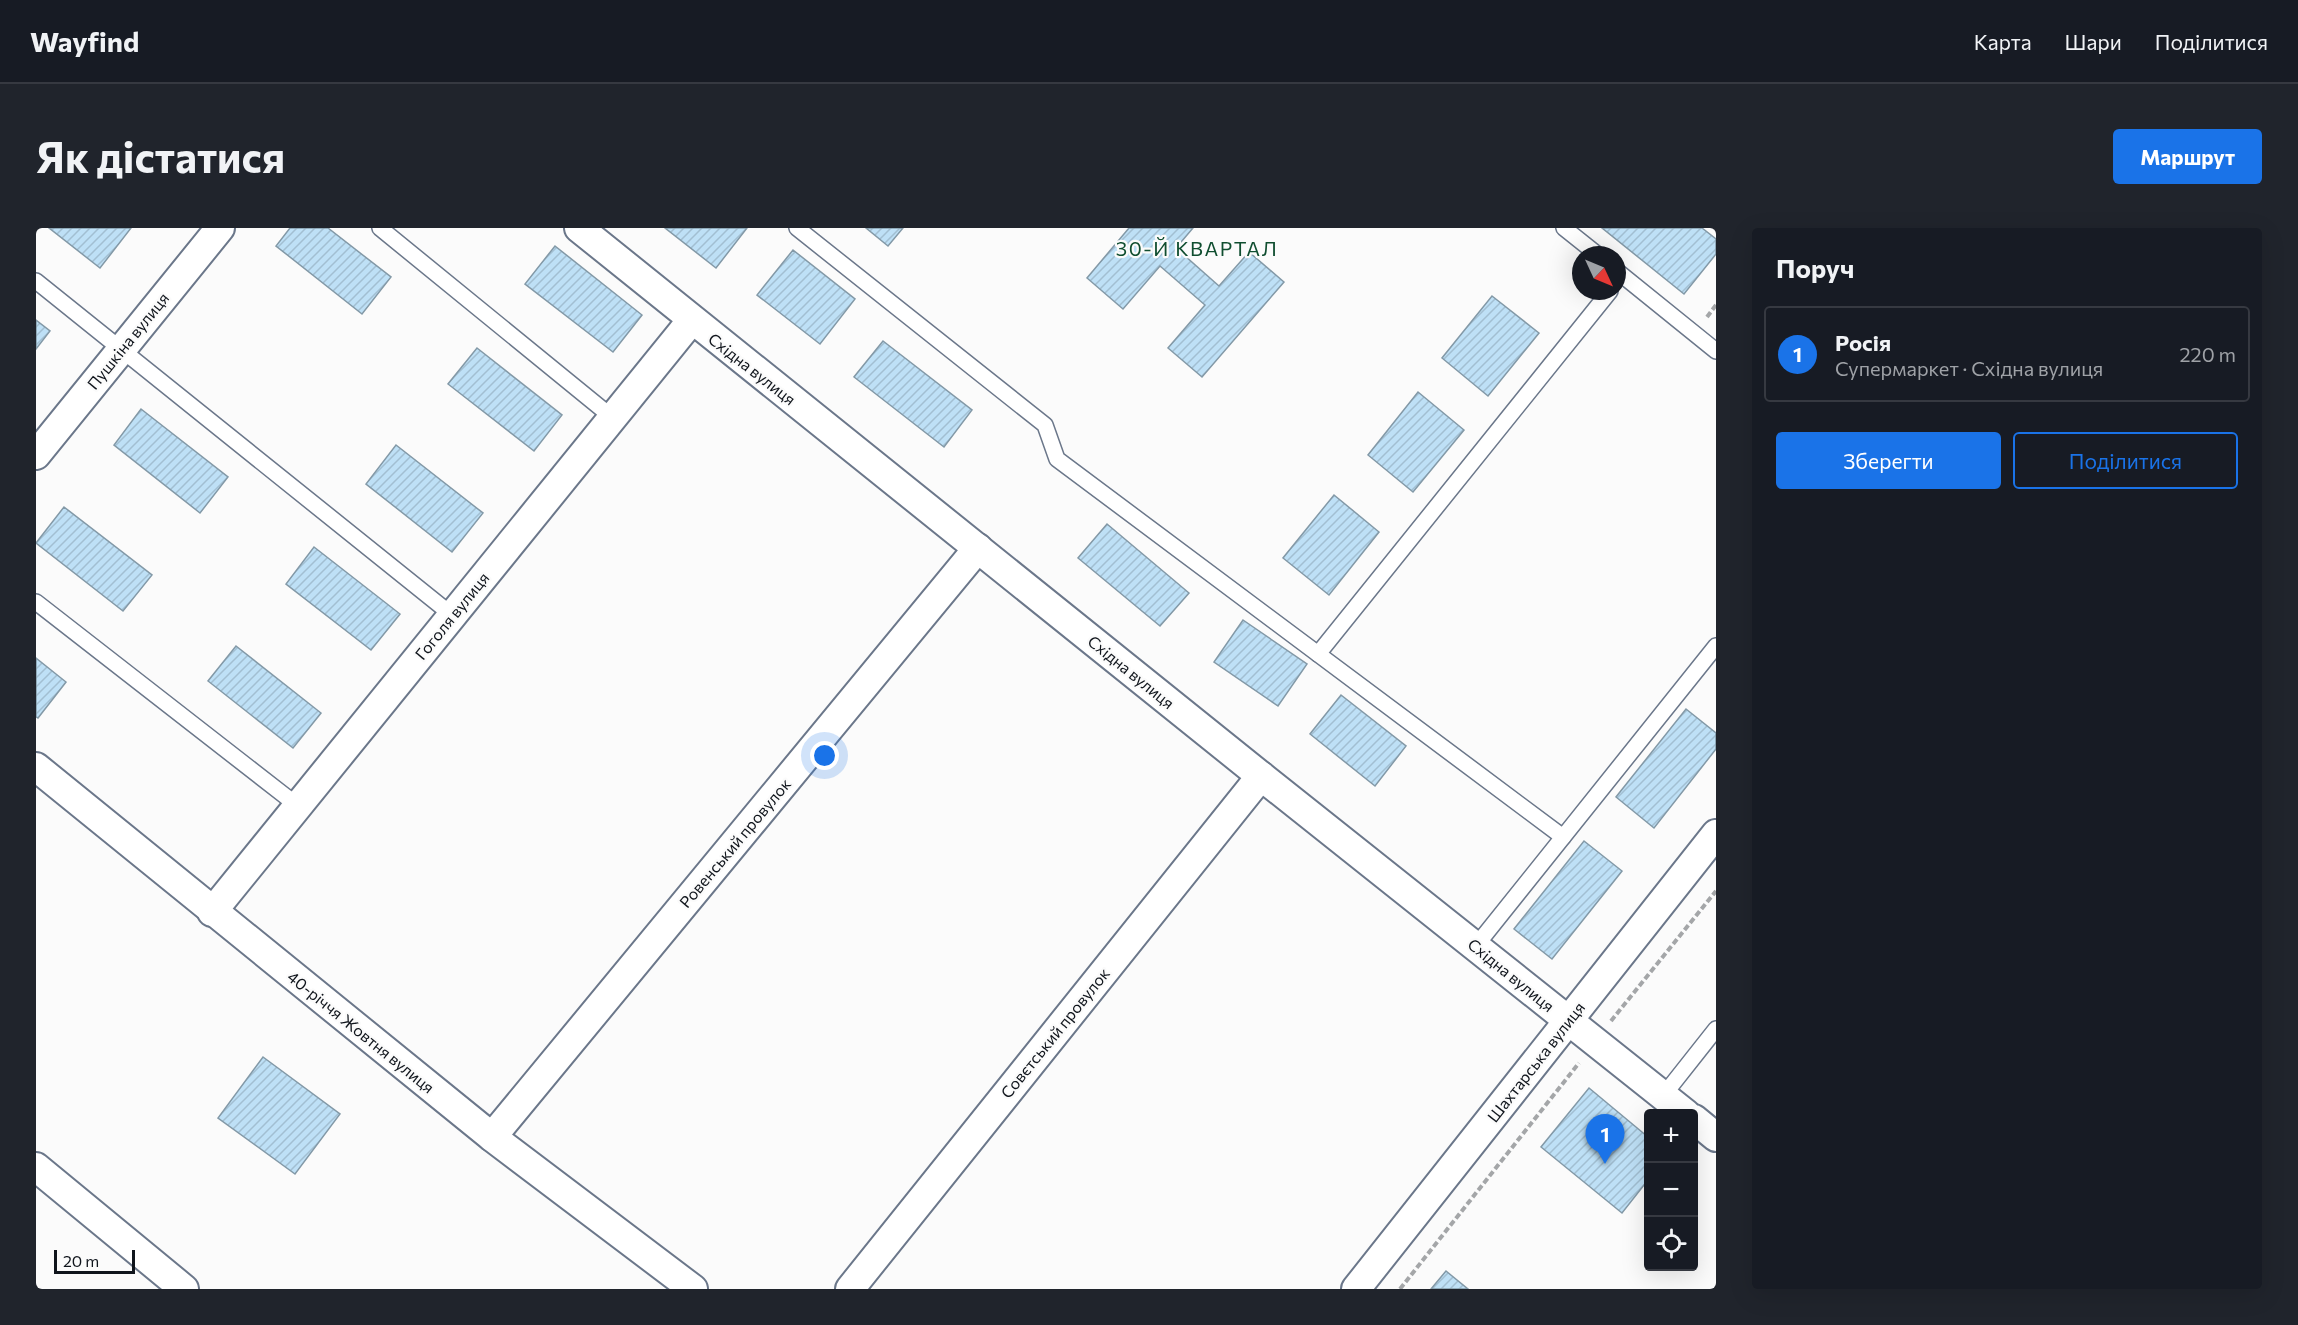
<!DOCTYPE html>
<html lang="uk">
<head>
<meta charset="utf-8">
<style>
  body { margin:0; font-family:Commissioner,sans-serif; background:#20242c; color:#f1f3f6 }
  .controls { position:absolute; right:18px; bottom:18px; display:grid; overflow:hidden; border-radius:6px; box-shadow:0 6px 24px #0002 }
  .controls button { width:54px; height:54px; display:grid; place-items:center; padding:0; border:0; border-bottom:2px solid #363941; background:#171b24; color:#f1f3f6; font:30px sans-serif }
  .compass { position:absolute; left:1536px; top:18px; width:54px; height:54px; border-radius:50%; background:#171b24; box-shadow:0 6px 24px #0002; rotate:134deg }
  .scale { position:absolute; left:18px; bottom:15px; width:81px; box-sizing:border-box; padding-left:6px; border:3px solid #10151c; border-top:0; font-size:16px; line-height:21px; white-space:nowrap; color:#10151c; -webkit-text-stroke:4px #fbfbfb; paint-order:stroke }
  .you { position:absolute; left:789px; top:528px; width:21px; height:21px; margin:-15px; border:4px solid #fff; border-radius:50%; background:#1a73e8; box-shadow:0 0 0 9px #1a73e833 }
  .badge { display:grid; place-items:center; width:39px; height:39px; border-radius:50%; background:#1a73e8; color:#fff; font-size:20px; font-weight:700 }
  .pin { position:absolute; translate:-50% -50px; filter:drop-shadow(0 2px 3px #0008) }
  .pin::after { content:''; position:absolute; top:32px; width:21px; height:18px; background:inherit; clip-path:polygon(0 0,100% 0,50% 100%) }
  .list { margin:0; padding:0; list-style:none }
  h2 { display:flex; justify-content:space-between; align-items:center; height:78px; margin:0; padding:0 24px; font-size:26px }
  h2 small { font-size:20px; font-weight:400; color:#9ea1a6 }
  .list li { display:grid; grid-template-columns:39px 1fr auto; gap:18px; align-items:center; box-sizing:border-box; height:96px; margin:0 12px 12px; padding:0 12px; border:2px solid #363941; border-radius:6px }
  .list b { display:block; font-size:22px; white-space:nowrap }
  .list p { margin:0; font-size:20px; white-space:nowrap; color:#9ea1a6 }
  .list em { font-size:20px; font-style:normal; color:#9ea1a6 }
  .actions { display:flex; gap:12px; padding:18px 24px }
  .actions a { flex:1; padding:14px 0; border:2px solid #1a73e8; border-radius:6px; text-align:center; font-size:21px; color:#1a73e8 }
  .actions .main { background:#1a73e8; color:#fff }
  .icon { flex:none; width:33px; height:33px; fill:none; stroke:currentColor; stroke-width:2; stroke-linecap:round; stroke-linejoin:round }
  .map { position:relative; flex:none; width:1680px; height:1061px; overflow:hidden; border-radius:6px }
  header { display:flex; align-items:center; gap:36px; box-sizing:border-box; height:84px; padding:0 30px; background:#171b24; border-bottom:2px solid #363941 }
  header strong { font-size:28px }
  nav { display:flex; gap:33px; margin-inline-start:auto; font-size:21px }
  .intro { display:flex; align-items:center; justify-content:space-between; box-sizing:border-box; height:144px; padding:0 36px }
  h1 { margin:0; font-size:42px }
  .button { padding:15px 27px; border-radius:6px; background:#1a73e8; color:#fff; font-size:21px; font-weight:700 }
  main { display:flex; gap:36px; padding:0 36px }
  aside { flex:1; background:#171b24; border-radius:6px; box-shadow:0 6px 24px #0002 }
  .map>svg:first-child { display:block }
  .building { fill:url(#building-hatch); stroke:#8399a7; stroke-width:1.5 }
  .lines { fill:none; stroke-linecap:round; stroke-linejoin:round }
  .lane-casing { stroke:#6b778a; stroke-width:18 }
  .street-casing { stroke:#6b778a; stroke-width:32 }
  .path { stroke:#a4a6a8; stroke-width:4; stroke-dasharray:6 3; stroke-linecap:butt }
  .lane { stroke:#fff; stroke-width:15 }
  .street { stroke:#fff; stroke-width:28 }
  .labels { text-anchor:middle; stroke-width:4.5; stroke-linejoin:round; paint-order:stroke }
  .street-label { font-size:16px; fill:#10151c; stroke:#fbfbfb }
  .quarter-label { font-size:20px; letter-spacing:1.5px; fill:#104e30; stroke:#fbfbfb }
</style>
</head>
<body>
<header>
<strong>Wayfind</strong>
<nav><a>Карта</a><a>Шари</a><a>Поділитися</a></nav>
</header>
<div class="intro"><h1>Як дістатися</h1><a class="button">Маршрут</a></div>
<main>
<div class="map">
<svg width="1680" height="1061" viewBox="0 0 1680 1061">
  <defs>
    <pattern id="building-hatch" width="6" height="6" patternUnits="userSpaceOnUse" patternTransform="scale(1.5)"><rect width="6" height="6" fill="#bee0f6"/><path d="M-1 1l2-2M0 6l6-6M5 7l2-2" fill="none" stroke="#a2bfd2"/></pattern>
  </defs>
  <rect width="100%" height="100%" fill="#fbfbfb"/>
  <g class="building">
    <polygon points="13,0 95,0 64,40"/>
    <polygon points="254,0 292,0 355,49 326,86 240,18"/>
    <polygon points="629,0 711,0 680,40"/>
    <polygon points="830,0 867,0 852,18"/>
    <polygon points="1093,0 1157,0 1140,20 1183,58 1213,24 1248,54 1166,149 1132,120 1169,77 1124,38 1087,81 1051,50"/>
    <polygon points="1566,0 1666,0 1680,11 1680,26 1648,66"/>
    <polygon points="519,18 606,87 577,124 489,56"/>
    <polygon points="757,22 819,71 784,116 721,67"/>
    <polygon points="1456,68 1503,105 1452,168 1406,130"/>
    <polygon points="0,92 14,103 0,121"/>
    <polygon points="847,113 936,182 908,219 818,149"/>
    <polygon points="441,120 526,187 498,223 412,156"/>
    <polygon points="1382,164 1428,202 1377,264 1332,227"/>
    <polygon points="105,181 192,249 164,285 78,217"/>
    <polygon points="360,217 447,285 416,324 330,256"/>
    <polygon points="1298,267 1343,304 1293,367 1247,330"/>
    <polygon points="28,279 116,347 87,383 0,315"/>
    <polygon points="1071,296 1153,365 1124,398 1042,330"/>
    <polygon points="278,319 364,386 335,422 250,356"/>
    <polygon points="1207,392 1271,436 1242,478 1178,434"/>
    <polygon points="200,418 285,485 257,520 172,453"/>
    <polygon points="0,430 30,454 2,490 0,489"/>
    <polygon points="1305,467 1370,518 1339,558 1274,506"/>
    <polygon points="1650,481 1680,505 1680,521 1618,600 1580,569"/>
    <polygon points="1548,613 1586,643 1516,731 1478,701"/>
    <polygon points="227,829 304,886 259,946 182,890"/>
    <polygon points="1553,860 1612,909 1612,952 1586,985 1505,919"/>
    <polygon points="1410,1043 1432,1061 1395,1061"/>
  </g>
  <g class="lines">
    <g class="lane-casing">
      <g id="lane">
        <polyline points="344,0 577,190"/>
        <polyline points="761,0 1009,197 1021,231 1527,609"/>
        <polyline points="1528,0 1562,27"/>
        <polyline points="1581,43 1680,123"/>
        <polyline points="0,53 416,387"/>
        <polyline points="0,374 262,578"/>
        <polyline points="1282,426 1574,63"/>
        <polyline points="1439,719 1680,418"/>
        <polyline points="1627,868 1680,801"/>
      </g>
    </g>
    <g class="street-casing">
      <g id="street">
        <polyline points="543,0 1225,548 1650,886"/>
        <polyline points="0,227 184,0"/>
        <polyline points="0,539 456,909 657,1061"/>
        <polyline points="176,684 655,93"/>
        <polyline points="1658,891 1680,909"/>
        <polyline points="456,909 942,320"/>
        <polyline points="0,939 148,1061"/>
        <polyline points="814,1061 1225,548"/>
        <polyline points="1320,1061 1680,606"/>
      </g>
    </g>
    <g class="path">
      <polyline points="1671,89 1680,77"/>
      <polyline points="1575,793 1680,663"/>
      <polyline points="1364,1061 1543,835"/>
    </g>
    <use href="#lane" class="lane"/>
    <use href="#street" class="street"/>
  </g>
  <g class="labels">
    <g class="street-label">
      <text transform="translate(92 113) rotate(-51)" y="6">Пушкіна вулиця</text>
      <text transform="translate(716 141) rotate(38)" y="6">Східна вулиця</text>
      <text transform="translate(416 388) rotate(-51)" y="6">Гоголя вулиця</text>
      <text transform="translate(1095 444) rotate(39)" y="6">Східна вулиця</text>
      <text transform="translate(699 615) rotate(-50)" y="6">Ровенський провулок</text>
      <text transform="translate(1475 747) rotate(39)" y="6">Східна вулиця</text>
      <text transform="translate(325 804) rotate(39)" y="6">40-річчя Жовтня вулиця</text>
      <text transform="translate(1019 805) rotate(-51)" y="6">Совєтський провулок</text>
      <text transform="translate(1500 834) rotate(-52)" y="6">Шахтарська вулиця</text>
    </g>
    <g class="quarter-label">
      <text x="1161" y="28">30-Й КВАРТАЛ</text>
    </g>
  </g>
</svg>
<div class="controls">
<button>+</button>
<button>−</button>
<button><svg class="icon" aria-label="locate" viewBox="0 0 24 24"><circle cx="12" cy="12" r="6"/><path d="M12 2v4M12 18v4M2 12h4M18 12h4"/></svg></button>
</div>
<svg class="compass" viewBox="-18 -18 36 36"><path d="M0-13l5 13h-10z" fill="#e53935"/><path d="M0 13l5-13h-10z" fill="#9ea1a6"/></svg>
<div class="scale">20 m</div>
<div class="you"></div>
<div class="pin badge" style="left:1569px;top:936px">1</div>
</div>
<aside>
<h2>Поруч<small></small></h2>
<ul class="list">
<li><span class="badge">1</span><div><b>Росія</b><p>Супермаркет · Східна вулиця</p></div><em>220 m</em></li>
</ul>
<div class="actions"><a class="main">Зберегти</a><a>Поділитися</a></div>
</aside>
</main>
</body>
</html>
